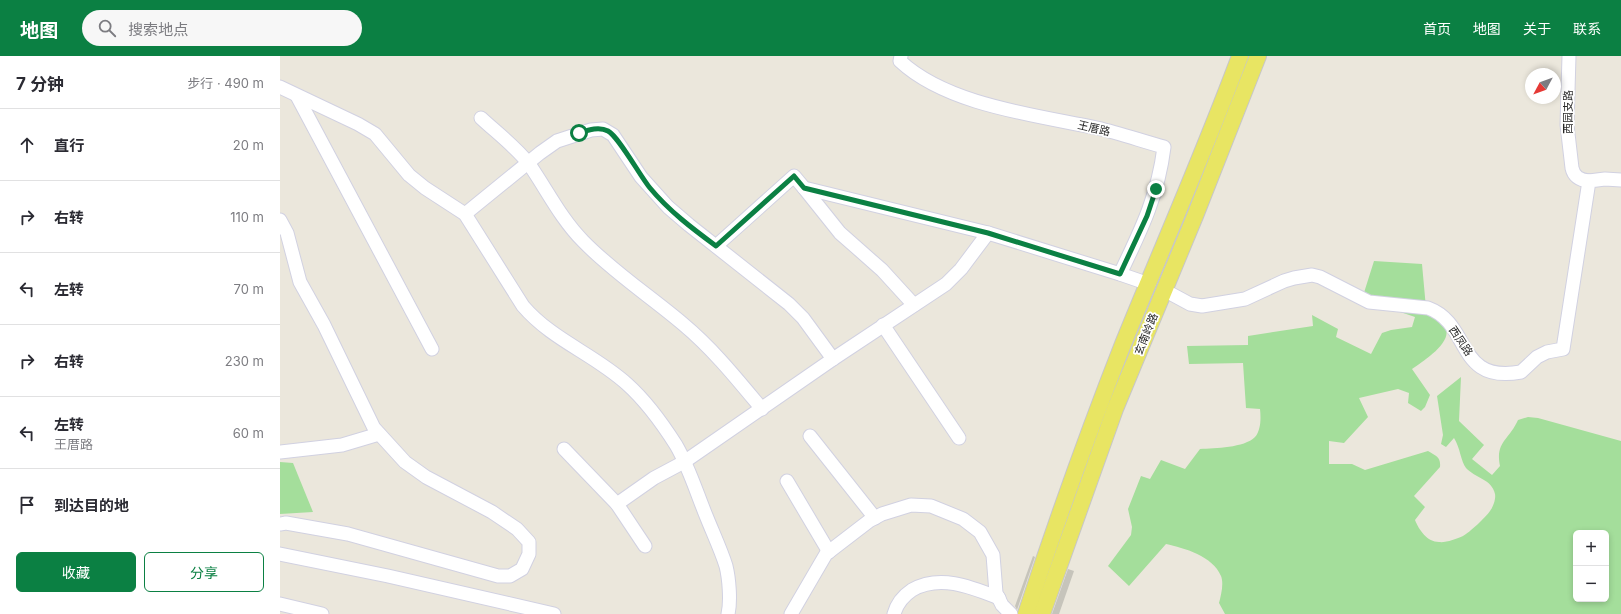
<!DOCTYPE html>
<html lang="zh">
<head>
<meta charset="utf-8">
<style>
  body { margin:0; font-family:Inter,"Noto Sans SC",sans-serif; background:#f7f7f7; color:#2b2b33 }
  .controls { position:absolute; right:12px; bottom:12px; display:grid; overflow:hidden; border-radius:6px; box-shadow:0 2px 6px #0003 }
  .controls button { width:36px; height:36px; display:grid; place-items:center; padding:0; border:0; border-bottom:1px solid #e1e1e2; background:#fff; color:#2b2b33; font:20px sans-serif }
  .compass { position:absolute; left:1245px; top:12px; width:36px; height:36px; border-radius:50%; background:#fff; box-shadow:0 2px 6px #0003; rotate:229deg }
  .stop { position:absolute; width:12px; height:12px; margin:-9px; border:3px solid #0b8043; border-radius:50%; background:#fff }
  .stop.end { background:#0b8043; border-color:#fff; box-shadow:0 1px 4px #0008 }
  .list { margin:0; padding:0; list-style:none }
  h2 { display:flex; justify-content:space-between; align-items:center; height:52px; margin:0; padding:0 16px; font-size:17px }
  h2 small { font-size:13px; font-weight:400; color:#7c7c81 }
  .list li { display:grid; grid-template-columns:26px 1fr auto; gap:12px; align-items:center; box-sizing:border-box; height:72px; padding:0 16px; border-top:1px solid #e1e1e2 }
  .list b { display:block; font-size:15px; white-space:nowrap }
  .list p { margin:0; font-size:13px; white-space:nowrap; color:#7c7c81 }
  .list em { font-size:13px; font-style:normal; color:#7c7c81 }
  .actions { display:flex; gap:8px; padding:12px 16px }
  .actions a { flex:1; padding:9px 0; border:1px solid #0b8043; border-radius:6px; text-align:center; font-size:14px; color:#0b8043 }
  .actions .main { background:#0b8043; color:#fff }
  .icon { flex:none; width:22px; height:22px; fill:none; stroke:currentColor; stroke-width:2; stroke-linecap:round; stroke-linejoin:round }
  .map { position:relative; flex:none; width:1341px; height:558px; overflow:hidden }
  header { display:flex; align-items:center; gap:24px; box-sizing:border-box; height:56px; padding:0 20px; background:#0b8043; color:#fff }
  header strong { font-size:19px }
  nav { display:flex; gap:22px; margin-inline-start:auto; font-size:14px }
  .search { width:280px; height:36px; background:#f7f7f7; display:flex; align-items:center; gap:10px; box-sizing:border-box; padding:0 14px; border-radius:22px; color:#7c7c81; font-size:15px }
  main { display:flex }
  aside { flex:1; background:#fff }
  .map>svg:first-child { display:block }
  .green { fill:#a4de9b; fill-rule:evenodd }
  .building { fill:#c6c4bb }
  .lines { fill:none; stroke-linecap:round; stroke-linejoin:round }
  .minor-casing { stroke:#d1d1e1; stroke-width:15 }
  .major-casing { stroke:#c7c7c7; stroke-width:18 }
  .minor { stroke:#fff; stroke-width:13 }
  .major { stroke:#e8e563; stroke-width:16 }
  .route { stroke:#0b8043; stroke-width:5 }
  .labels { text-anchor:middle; stroke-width:3.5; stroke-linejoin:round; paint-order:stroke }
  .street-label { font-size:11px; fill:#292929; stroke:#fff }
</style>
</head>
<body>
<header>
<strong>地图</strong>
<div class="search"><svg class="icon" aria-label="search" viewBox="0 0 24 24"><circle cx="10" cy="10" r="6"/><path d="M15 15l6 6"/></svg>搜索地点</div>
<nav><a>首页</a><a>地图</a><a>关于</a><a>联系</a></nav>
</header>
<main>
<aside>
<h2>7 分钟<small>步行 · 490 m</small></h2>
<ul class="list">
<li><svg class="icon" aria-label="ahead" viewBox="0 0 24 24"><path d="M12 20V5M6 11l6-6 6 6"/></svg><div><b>直行</b></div><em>20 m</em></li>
<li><svg class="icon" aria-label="right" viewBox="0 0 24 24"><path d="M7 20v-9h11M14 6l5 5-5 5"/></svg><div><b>右转</b></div><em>110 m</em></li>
<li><svg class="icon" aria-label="left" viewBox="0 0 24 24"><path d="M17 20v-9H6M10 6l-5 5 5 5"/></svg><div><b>左转</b></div><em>70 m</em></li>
<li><svg class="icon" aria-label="right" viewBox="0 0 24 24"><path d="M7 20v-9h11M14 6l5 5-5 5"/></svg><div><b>右转</b></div><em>230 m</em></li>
<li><svg class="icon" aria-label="left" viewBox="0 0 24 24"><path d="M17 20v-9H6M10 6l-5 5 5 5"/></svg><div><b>左转</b><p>王厝路</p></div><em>60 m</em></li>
<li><svg class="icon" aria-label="arrive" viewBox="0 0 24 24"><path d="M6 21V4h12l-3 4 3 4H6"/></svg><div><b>到达目的地</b></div></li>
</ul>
<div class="actions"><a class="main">收藏</a><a>分享</a></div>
</aside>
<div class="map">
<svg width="1341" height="558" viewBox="0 0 1341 558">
  <rect width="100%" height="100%" fill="#ebe7dc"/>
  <g class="green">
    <path d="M1094,205L1142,208L1146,252C1151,257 1160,263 1164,269C1176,285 1143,305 1132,313L1150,339L1145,351L1141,355L1128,347L1129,337L1118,333L1079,342L1088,361L1064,387L1049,385V408H1072L1085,414L1148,395C1156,400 1161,401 1160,411L1134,440L1145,451L1135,464C1139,474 1147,486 1159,486C1165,487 1177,483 1183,480C1189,477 1206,461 1210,455C1213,451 1216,443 1215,438C1212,423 1195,422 1186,412C1181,406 1180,391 1174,382L1166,391L1161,388L1163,379L1157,340L1181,321L1179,365L1204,389L1192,403L1212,419L1220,410C1215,386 1229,384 1238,364L1248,361L1258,362L1341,385V558H945L939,547C941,539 944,528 941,520C933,500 904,492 886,488L849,530L828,510L851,479L852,471L848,453L861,420L870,423L881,404L905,413L920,393C935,392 964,392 975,381C981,374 981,362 980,353L966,352L963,307L909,308L907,290L968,289V280L1033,270L1032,259L1058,273L1056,281L1091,298L1102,277L1111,274L1132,271L1135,261L1082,243ZM1296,477H1326V543H1296Z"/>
    <polygon points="0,406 13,407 33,456 0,458"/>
  </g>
  <g class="building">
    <polygon points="753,500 755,501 737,554 735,550"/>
    <polygon points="788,513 794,515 779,558 772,558"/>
  </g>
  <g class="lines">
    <g class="minor-casing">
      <g id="minor">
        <path d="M621,0L620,5C667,49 755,59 817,72C839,77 862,85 884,91C878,140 861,174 840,218"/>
        <path d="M1289,0L1287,69L1292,112C1294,121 1300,124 1309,125"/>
        <path d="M0,31L78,68L95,78L129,119L145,132L185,158L243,250C272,284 314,298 347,328C366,345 382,367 396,389C409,411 417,438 427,462C433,477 441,494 446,510C449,522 451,545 448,558"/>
        <polyline points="17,40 152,293"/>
        <path d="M201,62C216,76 237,92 249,108C267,134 281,163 303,185C333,216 370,240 403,268C433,293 457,323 482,353"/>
        <polyline points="524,132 560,177 602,214 634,249"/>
        <polyline points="185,158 260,97 277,85 311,74 323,73 333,79 361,121 388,151 409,169 509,248 523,262 553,303"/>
        <polyline points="0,164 7,177 20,226 44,269 94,372 125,406 146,421 212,456 237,473 249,486 249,498 242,513 230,520 218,520 68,478 6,467 0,468"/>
        <polyline points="436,190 514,120 524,132 708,177 840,218 869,228"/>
        <path d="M884,234L910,248L922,250L965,243L1004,225L1014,222L1032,219L1040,221L1089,246L1148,252C1192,268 1175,328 1241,316L1257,301L1267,296L1283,293L1309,125L1325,123L1341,124"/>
        <polyline points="603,269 679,382"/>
        <polyline points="530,380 595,462"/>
        <polyline points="284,393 337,448 365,490"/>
        <polyline points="0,396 62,389 99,378"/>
        <polyline points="507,425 549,496"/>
        <polyline points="337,448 374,422 404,406 553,303 666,228 681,213 708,177"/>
        <polyline points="0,498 108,520 274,558"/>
        <polyline points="0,548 42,558"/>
        <polyline points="511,558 546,498 589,465 602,458 631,449 651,450 683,463 700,476 713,499 716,537 722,549 731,558"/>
        <path d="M614,558C617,547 623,540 632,534C660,518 691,531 719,542"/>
      </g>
    </g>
    <g class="major-casing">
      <g id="major">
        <path d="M746,558C776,467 808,377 843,288C882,192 924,97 960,0"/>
        <polyline points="762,558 835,353 915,160 978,0"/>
      </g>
    </g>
    <use href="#minor" class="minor"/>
    <use href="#major" class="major"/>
  </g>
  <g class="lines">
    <path class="route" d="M299,77C308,74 319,70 328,75C339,81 360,120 370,132C389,155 413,173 436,190L514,120L524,132L708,177L840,218L867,160L876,133"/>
  </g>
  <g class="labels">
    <g class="street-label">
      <text transform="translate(1288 56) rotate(-90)" y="4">西园支路</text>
      <text transform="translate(814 72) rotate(13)" y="4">王厝路</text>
      <text transform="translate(866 278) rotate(-68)" y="4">玄南岭路</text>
      <text transform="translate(1181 285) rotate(56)" y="4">西凤路</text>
    </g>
  </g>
</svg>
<div class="controls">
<button>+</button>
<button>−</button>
</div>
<svg class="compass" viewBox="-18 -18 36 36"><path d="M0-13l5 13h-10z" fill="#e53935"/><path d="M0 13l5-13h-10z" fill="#7c7c81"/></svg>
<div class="stop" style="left:299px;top:77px"></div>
<div class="stop end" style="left:876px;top:133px"></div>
</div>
</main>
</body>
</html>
